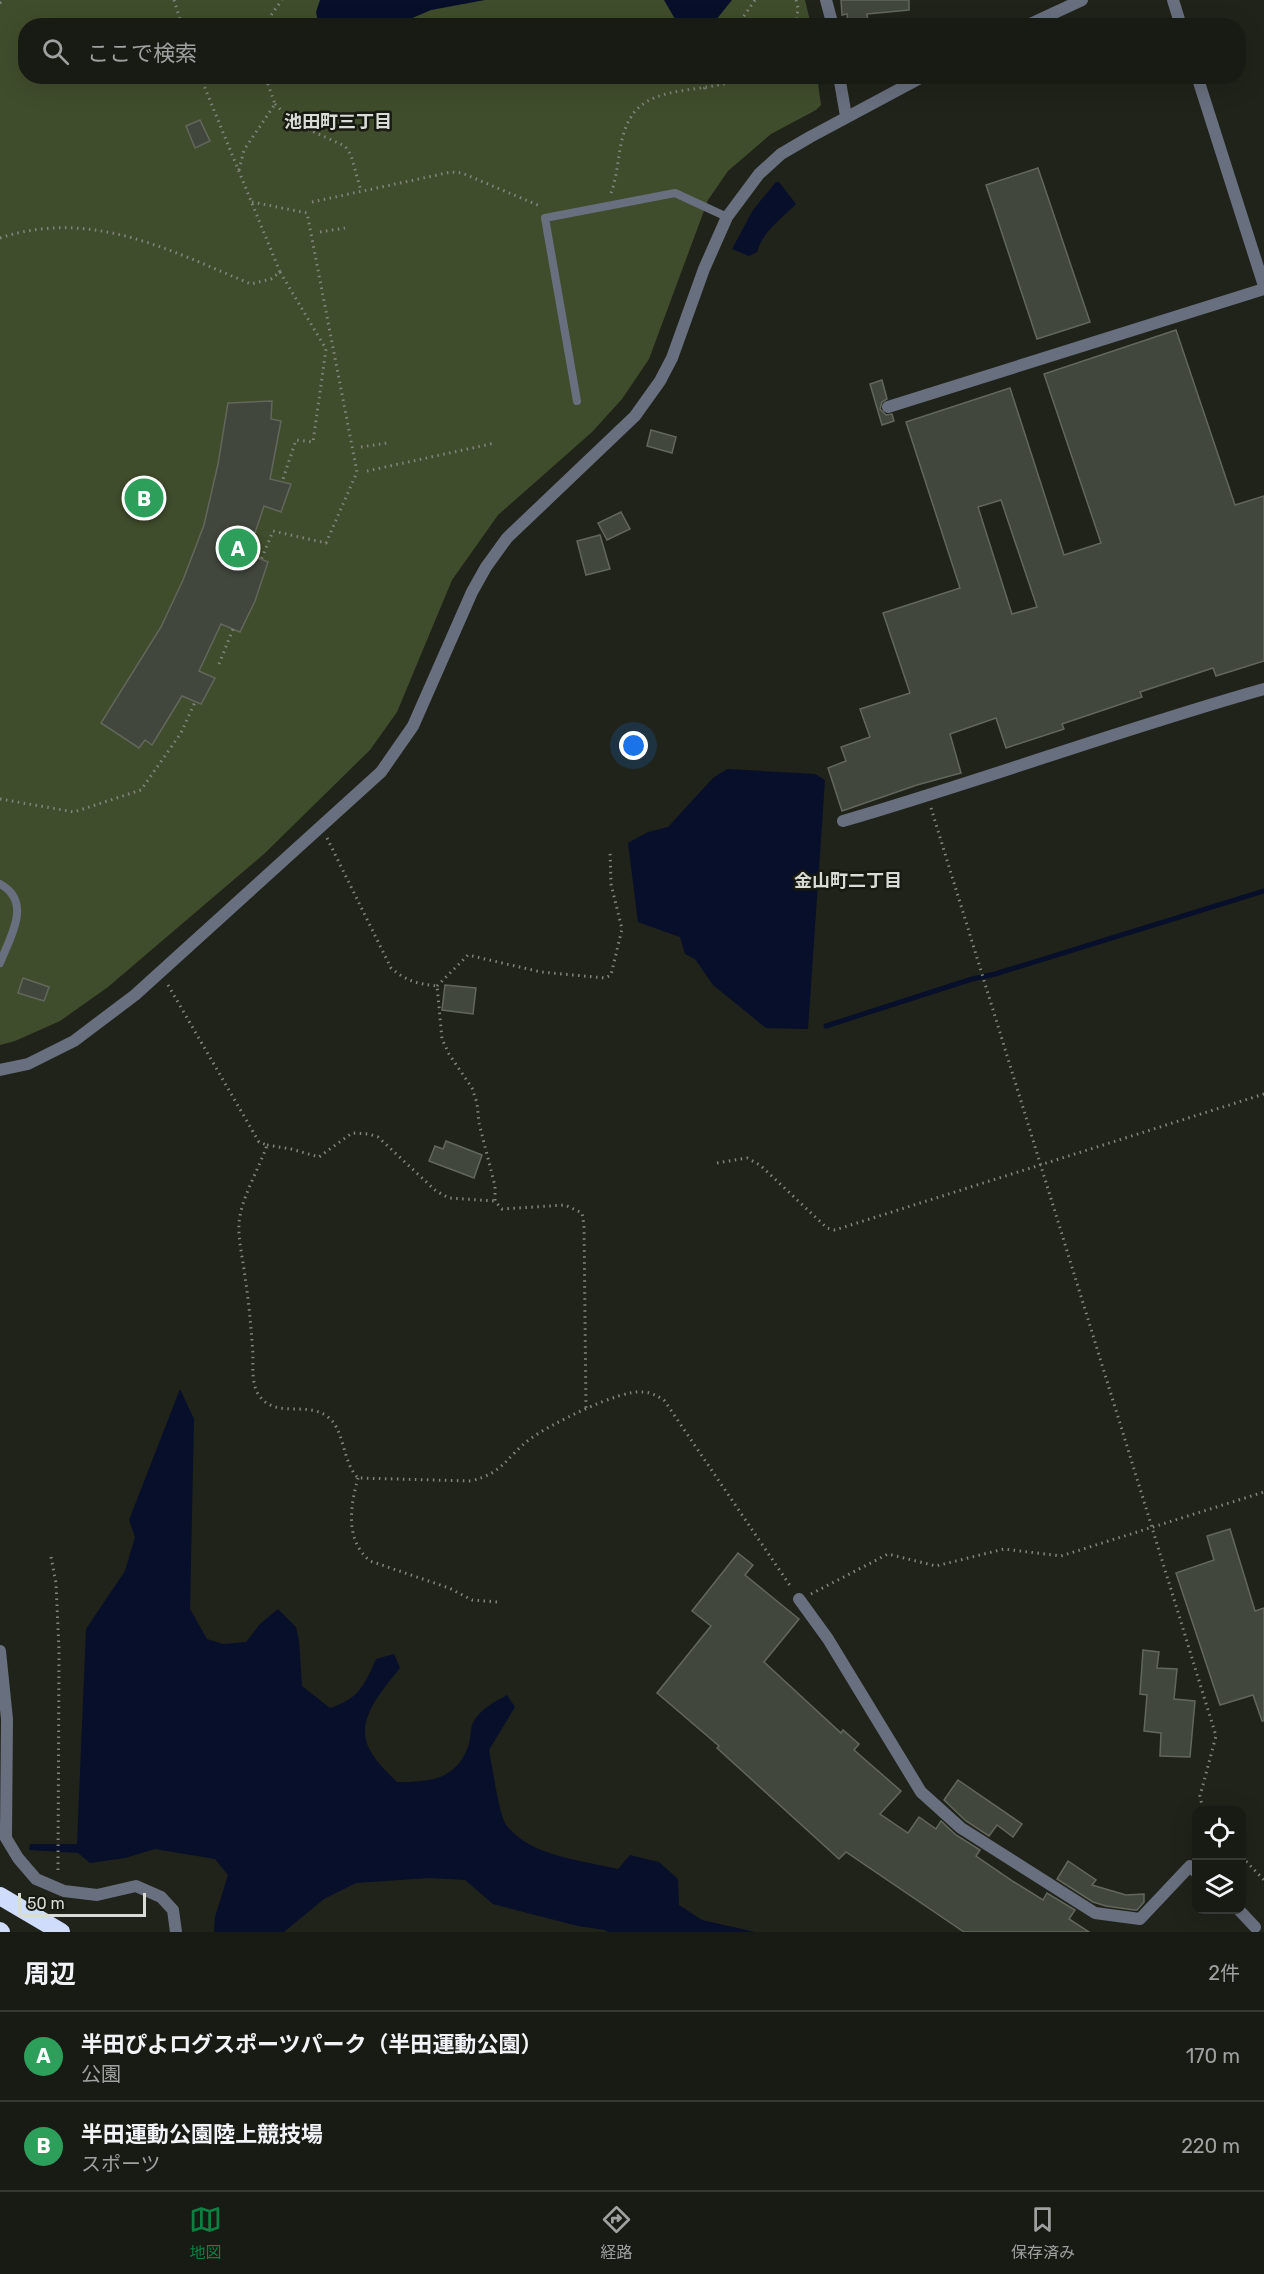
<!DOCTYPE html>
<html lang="ja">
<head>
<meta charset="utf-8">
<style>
  body { margin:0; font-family:Rubik,"Noto Sans JP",sans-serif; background:#21231d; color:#f1f3f6 }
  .controls { position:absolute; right:18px; bottom:18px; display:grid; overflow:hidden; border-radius:12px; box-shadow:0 6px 24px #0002 }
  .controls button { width:54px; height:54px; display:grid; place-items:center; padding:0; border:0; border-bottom:2px solid #363834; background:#181a14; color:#f1f3f6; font:30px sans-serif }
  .scale { position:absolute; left:18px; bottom:15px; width:128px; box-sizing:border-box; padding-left:6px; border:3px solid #d9dcd6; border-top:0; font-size:16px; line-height:21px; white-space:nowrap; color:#d9dcd6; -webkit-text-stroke:4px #171a11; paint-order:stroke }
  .you { position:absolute; left:634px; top:746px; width:21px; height:21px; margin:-15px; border:4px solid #fff; border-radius:50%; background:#1a73e8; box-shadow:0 0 0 9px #1a73e833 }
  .badge { display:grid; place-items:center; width:39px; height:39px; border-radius:50%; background:#0b8043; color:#fff; font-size:20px; font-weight:700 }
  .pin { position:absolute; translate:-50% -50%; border:3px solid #fff; box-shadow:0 2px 6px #0006 }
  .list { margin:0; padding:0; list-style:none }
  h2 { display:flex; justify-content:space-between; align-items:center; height:78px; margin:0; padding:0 24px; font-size:26px }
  h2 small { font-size:20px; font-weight:400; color:#9fa1a0 }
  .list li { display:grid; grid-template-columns:39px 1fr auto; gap:18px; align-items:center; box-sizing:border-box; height:90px; padding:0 24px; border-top:2px solid #363834 }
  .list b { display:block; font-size:22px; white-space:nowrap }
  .list p { margin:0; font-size:20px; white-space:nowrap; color:#9fa1a0 }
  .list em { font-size:20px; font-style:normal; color:#9fa1a0 }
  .icon { flex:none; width:33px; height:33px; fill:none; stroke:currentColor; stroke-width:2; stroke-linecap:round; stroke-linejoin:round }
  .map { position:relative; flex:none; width:1264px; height:1932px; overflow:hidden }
  .search { position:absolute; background:#181a14; box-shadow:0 6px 24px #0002; left:18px; right:18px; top:18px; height:66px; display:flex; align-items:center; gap:15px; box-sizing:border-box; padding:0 21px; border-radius:24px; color:#9fa1a0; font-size:22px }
  .sheet { height:258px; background:#181a14 }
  nav { display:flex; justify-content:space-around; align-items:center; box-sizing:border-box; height:84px; border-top:2px solid #363834; background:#181a14; font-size:16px; color:#9fa1a0 }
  nav a { display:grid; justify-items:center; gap:3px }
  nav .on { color:#0b8043 }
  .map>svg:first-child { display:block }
  .green { fill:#404d2c }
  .water { fill:#070f2a }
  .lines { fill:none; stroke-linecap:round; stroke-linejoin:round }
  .stream { stroke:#070f2a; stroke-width:5 }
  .building { fill:#42473d; stroke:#62675c; stroke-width:1.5; fill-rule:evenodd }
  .path { stroke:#82857d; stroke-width:3; stroke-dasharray:1.5 4.5; stroke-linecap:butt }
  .service { stroke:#686f7e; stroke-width:8 }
  .minor { stroke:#686f7e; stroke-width:12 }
  .tertiary { stroke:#686f7e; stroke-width:12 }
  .motorway { stroke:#cfdcfb; stroke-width:18 }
  .labels { text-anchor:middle; stroke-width:5; stroke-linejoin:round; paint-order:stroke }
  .neighbourhood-label { font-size:18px; font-weight:bold; fill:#d9dcd6; stroke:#171a11 }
</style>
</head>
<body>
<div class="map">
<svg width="1264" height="1932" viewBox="0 0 1264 1932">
  <rect width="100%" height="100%" fill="#20231a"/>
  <polygon class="green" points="0,0 805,0 811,25 26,26 26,76 817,76 821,105 816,110 771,134 728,171 708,200 649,359 622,399 592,432 498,515 452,580 397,712 370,750 264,854 108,987 60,1021 15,1041 0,1045"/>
  <g class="water">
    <polygon points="320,0 485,0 431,10 396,25 319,26 316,12"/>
    <polygon points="664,0 732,0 712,25 679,26"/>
    <path d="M776,182H779L796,204C781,219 763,231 757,252L749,256L732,249L753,210Z"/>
    <polygon points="727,769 815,774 825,780 808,1029 766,1028 713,985 695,959 685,954 680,937 638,922 628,843 648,832 668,827 713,778"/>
    <path d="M180,1389L194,1419L190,1609L207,1639L223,1644L246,1642L260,1624L278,1609L296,1627L299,1641L302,1686L330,1708C359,1699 365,1684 376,1659L394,1654L400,1668C383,1690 353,1721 370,1750C376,1762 388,1773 397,1782C431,1782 457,1780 469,1744C471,1738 470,1731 472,1725C478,1710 495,1702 507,1695L515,1707L489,1750C492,1764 499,1817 507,1826C532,1857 582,1860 618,1869L630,1855L659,1862L678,1879L679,1905L702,1920L755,1932H608L605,1930L578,1926L493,1904L465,1880L429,1878L356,1883L324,1899L284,1932H214L215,1917L228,1875L215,1859L155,1849L125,1858L90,1863L78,1853L29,1850L30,1844H77L86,1629L125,1571L135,1537L129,1520Z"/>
  </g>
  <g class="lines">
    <polyline class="stream" points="826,1026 972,979 995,974 1264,891"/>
  </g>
  <g class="building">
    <polygon points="841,0 909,0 909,10 867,14 868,21 848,23 847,14 842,15"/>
    <polygon points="200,120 210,141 195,148 186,126"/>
    <polygon points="1038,168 1090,322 1037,339 986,185"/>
    <path d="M1176,330L1235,505L1264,496V661L1216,676L1213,668L1140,692L1142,697L1062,724L1064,729L1006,748L996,718L950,734L961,773L917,785L842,811L828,768L846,761L841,747L870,737L860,709L910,693L883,613L960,588L906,422L1010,388L1064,555L1101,543L1044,374ZM1001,500L1037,607L1012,614L978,507Z"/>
    <polygon points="882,380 887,399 882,402 880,409 886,415 892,414 894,421 882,425 870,384"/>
    <polygon points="272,401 271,419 281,421 270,479 291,484 281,512 264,506 248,554 268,562 255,601 240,632 221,624 199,671 215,678 201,704 182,696 152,745 145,740 139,748 101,723 161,627 183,580 204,525 218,464 228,403"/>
    <polygon points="651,430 676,437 672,453 647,446"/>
    <polygon points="621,512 630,529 607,540 598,523"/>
    <polygon points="600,535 610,569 586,575 577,541"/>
    <polygon points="23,978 49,987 44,1001 18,993"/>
    <polygon points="445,985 476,988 473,1014 442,1010"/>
    <polygon points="446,1141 482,1155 474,1178 429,1161 435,1146 443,1149"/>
    <polygon points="1230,1529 1255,1611 1264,1608 1264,1721 1262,1721 1253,1695 1220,1705 1176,1573 1214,1560 1207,1536"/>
    <polygon points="738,1553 753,1565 745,1575 799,1619 764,1662 841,1733 843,1730 859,1744 854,1750 901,1791 880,1814 908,1833 919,1817 936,1829 941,1821 956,1835 980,1850 976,1856 1014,1882 1043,1900 1047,1893 1075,1910 1069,1919 1089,1932 964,1932 846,1852 839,1859 717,1748 719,1746 657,1693 711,1626 692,1611"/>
    <polygon points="1143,1650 1159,1652 1157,1668 1177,1669 1174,1699 1195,1701 1190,1757 1160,1756 1161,1733 1144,1731 1147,1695 1140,1694"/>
    <polygon points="958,1780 1022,1824 1013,1837 997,1825 989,1836 966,1821 944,1800"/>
    <polygon points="1068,1861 1096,1880 1092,1885 1126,1895 1144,1894 1144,1902 1137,1910 1134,1910 1106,1906 1093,1902 1057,1879"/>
  </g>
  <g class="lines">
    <g class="path">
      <polyline points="174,0 182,26"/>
      <polyline points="796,0 798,8 796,26"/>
      <polyline points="0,3 5,0"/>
      <polyline points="267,26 271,15 282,0"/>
      <polyline points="737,26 755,0"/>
      <polyline points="704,89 710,76"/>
      <polyline points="275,104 294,123 345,146 351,155 361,191"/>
      <polyline points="239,170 244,150 275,104 265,76"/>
      <path d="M611,193C620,170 617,139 631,117C652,82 711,95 746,76"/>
      <polyline points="252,202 307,213 357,472 326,543 273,531 261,560"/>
      <polyline points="312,202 451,172 462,173 540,206"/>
      <polyline points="320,232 345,228"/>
      <path d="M0,238C91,208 169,250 251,284L271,279L280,272L200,76"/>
      <polyline points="280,272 326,349 313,442 296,440 282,482"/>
      <polyline points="361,447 387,443"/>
      <polyline points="367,471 495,443"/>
      <polyline points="219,664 233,629"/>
      <polyline points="0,799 74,812 141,790 181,733 195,702"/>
      <polyline points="931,808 1216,1736 1200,1796 1203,1810"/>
      <path d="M327,838L391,968C406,981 418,984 437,986L442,1039L449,1054L472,1088L477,1103L479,1123L495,1186V1201L502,1209L565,1205L582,1213L584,1225L586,1409"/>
      <path d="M168,985L259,1142L267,1145C259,1169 241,1198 239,1223C238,1240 243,1259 245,1277C249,1302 251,1328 253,1354C253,1368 251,1387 261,1398C279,1418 308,1401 328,1417C345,1430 342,1462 358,1478L471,1481C505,1472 505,1458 530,1439C549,1425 620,1389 643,1392C651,1392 657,1396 664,1400L791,1587"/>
      <polyline points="437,986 468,955 541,972 605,978 611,975 622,929 611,884 610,850"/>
      <polyline points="267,1145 291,1149 319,1157 352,1133 369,1134 378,1137 436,1191 449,1198 495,1201"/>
      <polyline points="717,1163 747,1158 760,1165 827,1228 835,1230 1264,1094"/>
      <path d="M358,1478C350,1507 345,1540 370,1561L449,1588L472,1600L498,1602"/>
      <polyline points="51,1557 56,1583 59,1650 58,1873"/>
      <polyline points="811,1594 888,1554 936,1566 1004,1549 1061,1556 1264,1492"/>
      <polyline points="1242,1857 1264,1880"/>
    </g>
    <g class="service">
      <polyline points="577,401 545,218 675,193 727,217"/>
      <path d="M0,884C33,902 10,937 0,963"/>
    </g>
    <g class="minor">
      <polyline points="1173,0 1181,26"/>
      <polyline points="1197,76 1264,286"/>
      <polyline points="888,407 1264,289"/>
      <path d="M843,821C984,780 1122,729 1264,689"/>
      <polyline points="799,1599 828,1639 921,1792 961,1828 1095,1913 1140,1919 1190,1866 1196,1872"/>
      <polyline points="0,1651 7,1719 6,1835"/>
      <polyline points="0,1828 18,1858 36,1879 64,1891 97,1895 136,1886 161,1897 173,1910 176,1932"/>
      <polyline points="1239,1910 1255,1927"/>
    </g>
    <g class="tertiary">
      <polyline points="826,0 833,26"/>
      <polyline points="1026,26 1082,0"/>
      <polyline points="839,76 846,116"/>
      <polyline points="0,1070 28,1064 74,1041 135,995 381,772 413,726 472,592 486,567 507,538 635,416 660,381 672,358 704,269 727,217 759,174 781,154 810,137 924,76"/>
    </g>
    <g class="motorway">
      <polyline points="0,1896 61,1932"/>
      <polyline points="0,1931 1,1932"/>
    </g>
  </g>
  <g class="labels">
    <g class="neighbourhood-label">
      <text x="338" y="128">池田町三丁目</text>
      <text x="848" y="887">金山町二丁目</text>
    </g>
  </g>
</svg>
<div class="controls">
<button><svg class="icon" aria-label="locate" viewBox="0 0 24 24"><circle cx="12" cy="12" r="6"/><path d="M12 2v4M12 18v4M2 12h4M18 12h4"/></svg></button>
<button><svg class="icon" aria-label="layers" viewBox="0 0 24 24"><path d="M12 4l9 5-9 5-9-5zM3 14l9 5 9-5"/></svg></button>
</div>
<div class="scale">50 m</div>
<div class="you"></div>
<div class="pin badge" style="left:238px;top:548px;background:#2e9e5b">A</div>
<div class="pin badge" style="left:144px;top:498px;background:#2e9e5b">B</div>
<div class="search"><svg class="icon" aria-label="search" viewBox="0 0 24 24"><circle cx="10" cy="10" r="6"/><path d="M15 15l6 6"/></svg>ここで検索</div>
</div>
<section class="sheet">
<h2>周辺<small>2件</small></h2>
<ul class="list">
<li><span class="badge" style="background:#2e9e5b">A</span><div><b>半田ぴよログスポーツパーク（半田運動公園）</b><p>公園</p></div><em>170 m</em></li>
<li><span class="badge" style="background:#2e9e5b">B</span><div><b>半田運動公園陸上競技場</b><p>スポーツ</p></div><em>220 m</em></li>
</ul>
</section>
<nav>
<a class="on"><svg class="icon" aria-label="map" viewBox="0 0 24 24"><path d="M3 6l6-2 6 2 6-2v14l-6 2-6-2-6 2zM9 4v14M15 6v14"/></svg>地図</a>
<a><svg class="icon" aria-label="directions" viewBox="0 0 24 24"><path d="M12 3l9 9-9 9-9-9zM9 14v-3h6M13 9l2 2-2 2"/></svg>経路</a>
<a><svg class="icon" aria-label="saved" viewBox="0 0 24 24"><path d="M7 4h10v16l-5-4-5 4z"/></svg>保存済み</a>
</nav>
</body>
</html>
